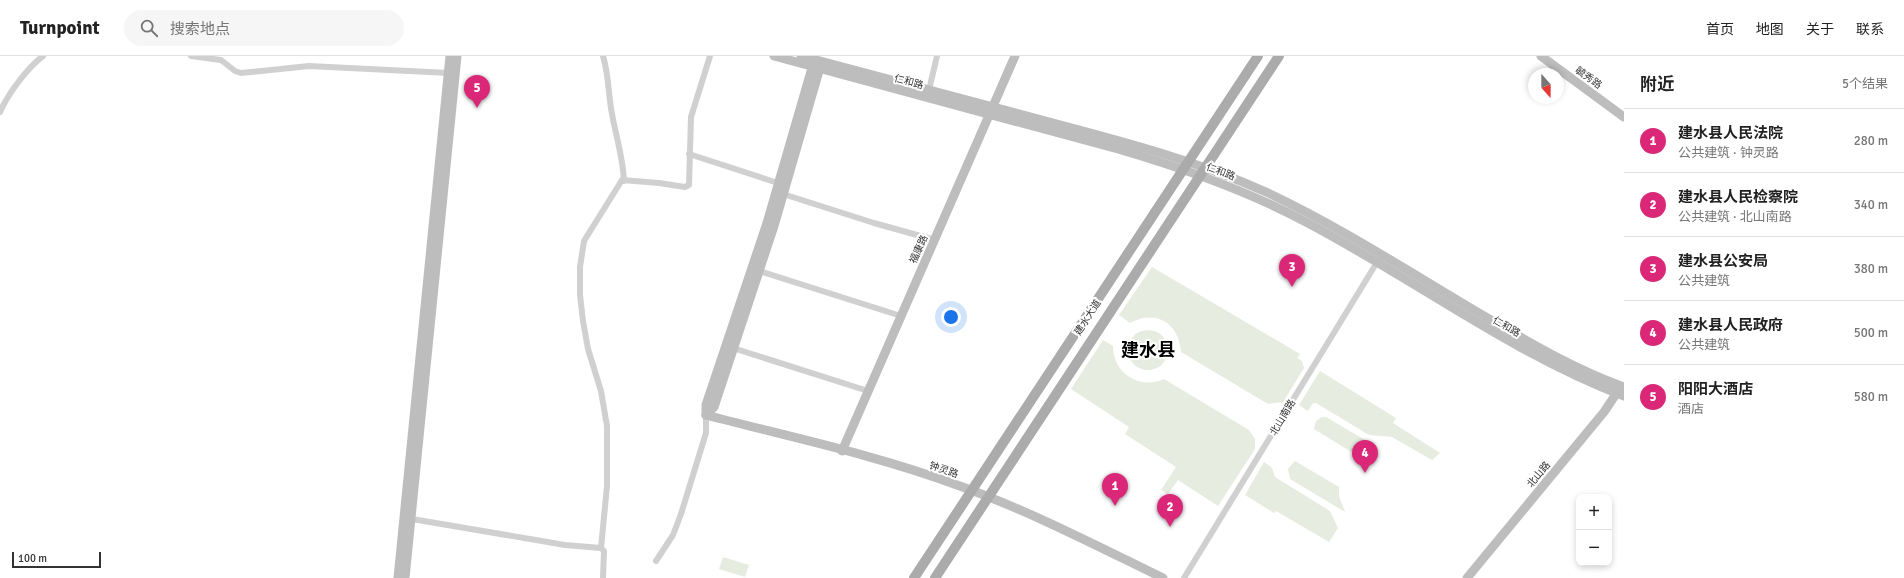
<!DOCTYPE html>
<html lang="zh">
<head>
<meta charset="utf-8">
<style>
  body { margin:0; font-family:Signika,"Noto Sans SC",sans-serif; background:#f6f6f6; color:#222 }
  .controls { position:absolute; right:12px; bottom:12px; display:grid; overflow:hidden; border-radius:8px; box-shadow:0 2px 6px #0003 }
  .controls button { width:36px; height:36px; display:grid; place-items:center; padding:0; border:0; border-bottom:1px solid #e0e0e0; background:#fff; color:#222; font:20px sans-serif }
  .compass { position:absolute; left:1528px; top:12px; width:36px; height:36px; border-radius:50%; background:#fff; box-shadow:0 2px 6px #0003; rotate:159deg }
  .scale { position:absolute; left:12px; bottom:10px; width:89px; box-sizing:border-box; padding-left:4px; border:2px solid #333; border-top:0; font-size:11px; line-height:14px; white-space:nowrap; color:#333; -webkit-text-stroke:3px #fff; paint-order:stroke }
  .you { position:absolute; left:951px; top:261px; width:14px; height:14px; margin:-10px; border:3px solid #fff; border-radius:50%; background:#1a73e8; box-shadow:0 0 0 6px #1a73e833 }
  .badge { display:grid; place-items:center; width:26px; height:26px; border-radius:50%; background:#db2777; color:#fff; font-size:13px; font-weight:700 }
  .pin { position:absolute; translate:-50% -33px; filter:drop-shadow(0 1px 2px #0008) }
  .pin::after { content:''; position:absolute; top:21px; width:14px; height:12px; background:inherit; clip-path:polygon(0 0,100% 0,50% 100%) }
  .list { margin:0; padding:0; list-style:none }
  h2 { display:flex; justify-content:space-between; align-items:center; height:52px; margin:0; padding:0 16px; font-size:17px }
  h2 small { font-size:13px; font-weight:400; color:#767676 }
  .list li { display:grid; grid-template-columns:26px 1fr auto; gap:12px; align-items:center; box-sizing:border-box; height:64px; padding:0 16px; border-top:1px solid #e0e0e0 }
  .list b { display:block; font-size:15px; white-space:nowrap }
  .list p { margin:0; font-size:13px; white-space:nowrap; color:#767676 }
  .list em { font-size:13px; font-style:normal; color:#767676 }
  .icon { flex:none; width:22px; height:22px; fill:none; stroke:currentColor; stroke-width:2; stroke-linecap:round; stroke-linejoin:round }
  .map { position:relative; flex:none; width:1624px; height:522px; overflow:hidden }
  header { display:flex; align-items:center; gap:24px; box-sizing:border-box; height:56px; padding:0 20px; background:#fff; border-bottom:1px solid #e0e0e0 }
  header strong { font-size:19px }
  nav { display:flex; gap:22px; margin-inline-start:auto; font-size:14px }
  .search { width:280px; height:36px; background:#f6f6f6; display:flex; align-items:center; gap:10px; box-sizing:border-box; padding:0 14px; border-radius:22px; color:#767676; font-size:15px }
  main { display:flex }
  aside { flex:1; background:#fff }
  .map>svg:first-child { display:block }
  .green { fill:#e6ecdf }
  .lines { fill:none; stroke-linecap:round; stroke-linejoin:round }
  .street { stroke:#d0d0d0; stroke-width:6 }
  .secondary { stroke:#bdbdbd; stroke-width:9 }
  .primary { stroke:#ababab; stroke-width:10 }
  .labels { text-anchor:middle; stroke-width:4; stroke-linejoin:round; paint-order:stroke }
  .street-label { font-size:10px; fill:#333; stroke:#fff }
  .town-label { font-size:18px; font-weight:bold; fill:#000; stroke:#fff }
</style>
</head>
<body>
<header>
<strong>Turnpoint</strong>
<div class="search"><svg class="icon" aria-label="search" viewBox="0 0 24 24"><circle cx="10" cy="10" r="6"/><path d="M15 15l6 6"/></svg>搜索地点</div>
<nav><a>首页</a><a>地图</a><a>关于</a><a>联系</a></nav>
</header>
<main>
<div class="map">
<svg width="1624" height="522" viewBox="0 0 1624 522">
  <rect width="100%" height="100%" fill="#fff"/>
  <g class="green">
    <path d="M1152,211L1300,298L1297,302L1302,305L1304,312L1283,346L1268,348L1181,296C1179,267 1156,253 1130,267L1119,259Z"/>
    <circle cx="1148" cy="294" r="20"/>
    <path d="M1103,284L1113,290C1113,317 1139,334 1164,323L1249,374L1255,383V393L1218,450L1178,424L1168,438L1161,434L1176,411L1125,378L1129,371L1071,333Z"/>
    <polygon points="1320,315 1396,362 1393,367 1440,397 1432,404 1392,381 1369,379 1316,347 1313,347 1308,355 1299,349"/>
    <polygon points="1322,361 1326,361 1375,390 1358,400 1314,373 1316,365"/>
    <polygon points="1295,405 1339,431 1339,440 1345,456 1290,423 1288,413"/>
    <polygon points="1264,406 1272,412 1275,421 1330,455 1338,472 1329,486 1276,455 1274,457 1245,439"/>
    <polygon points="723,501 749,509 745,521 719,513"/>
  </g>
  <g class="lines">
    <g class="street">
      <polyline points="191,0 221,4 235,15 241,17 309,10 449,17"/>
      <path d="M603,0C609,19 608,38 612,58C616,80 623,102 624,125"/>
      <polyline points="929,34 937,0"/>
      <path d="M0,56C8,38 27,12 43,0"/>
      <polyline points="689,98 778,127"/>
      <polyline points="783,138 874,167 935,184"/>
      <polyline points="759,215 901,260"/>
      <polyline points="733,292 868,335"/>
      <polyline points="412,463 565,489 601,492"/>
      <polyline points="656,505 673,479 681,458 706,377 706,359"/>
      <polyline points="603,522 604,495 601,492 607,430 607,370 601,335 588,293 583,265 580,239 580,211 584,185 622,124 659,127 685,131 689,129 691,61 710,0"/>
      <polyline points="1184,522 1379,203"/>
    </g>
    <g class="secondary">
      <path d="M774,0L1118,93C1183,112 1246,134 1306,166C1413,222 1511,297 1624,340"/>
      <path d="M801,0C885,22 969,44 1053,67C1125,86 1197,105 1266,136C1345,173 1420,223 1496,267C1537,291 1579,315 1624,331"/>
      <polyline points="1541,0 1624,61"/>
      <path d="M706,359C790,381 876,399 957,429C1028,454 1095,489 1163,522"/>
      <polyline points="706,359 714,351 774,170 821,8"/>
      <polyline points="706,359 706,349 767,167 814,5"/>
      <polyline points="842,395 1015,0"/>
      <polyline points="398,522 450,0"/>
      <polyline points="405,522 457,0"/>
      <polyline points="1467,522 1604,356 1620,332"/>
    </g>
    <g class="primary">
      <polyline points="914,522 1258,0"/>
      <polyline points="935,522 1279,0"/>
    </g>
  </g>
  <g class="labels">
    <g class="street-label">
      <text transform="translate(1589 21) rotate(36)" y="4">毓秀路</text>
      <text transform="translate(909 25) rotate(15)" y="4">仁和路</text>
      <text transform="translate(1221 115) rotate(21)" y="4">仁和路</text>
      <text transform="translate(918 193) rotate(-66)" y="4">福康路</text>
      <text transform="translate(1087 261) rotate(-57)" y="4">建水大道</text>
      <text transform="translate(1507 270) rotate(30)" y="4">仁和路</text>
      <text transform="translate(1282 361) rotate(-59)" y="4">北山南路</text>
      <text transform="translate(944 413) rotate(19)" y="4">钟灵路</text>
      <text transform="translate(1538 418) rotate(-50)" y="4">北山路</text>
    </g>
    <g class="town-label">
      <text x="1148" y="300">建水县</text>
    </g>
  </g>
</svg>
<div class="controls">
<button>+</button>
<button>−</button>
</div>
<svg class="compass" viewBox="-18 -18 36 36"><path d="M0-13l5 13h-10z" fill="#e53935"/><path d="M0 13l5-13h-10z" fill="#767676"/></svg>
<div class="scale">100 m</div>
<div class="you"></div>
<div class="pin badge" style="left:1115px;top:450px">1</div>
<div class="pin badge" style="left:1170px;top:471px">2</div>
<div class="pin badge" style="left:1292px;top:231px">3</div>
<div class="pin badge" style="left:1365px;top:417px">4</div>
<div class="pin badge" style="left:477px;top:52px">5</div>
</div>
<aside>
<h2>附近<small>5个结果</small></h2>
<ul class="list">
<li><span class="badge">1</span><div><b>建水县人民法院</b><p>公共建筑 · 钟灵路</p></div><em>280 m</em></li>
<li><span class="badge">2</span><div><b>建水县人民检察院</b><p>公共建筑 · 北山南路</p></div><em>340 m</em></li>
<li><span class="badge">3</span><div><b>建水县公安局</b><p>公共建筑</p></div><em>380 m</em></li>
<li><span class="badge">4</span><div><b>建水县人民政府</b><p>公共建筑</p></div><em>500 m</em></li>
<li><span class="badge">5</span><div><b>阳阳大酒店</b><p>酒店</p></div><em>580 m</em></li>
</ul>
</aside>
</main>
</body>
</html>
